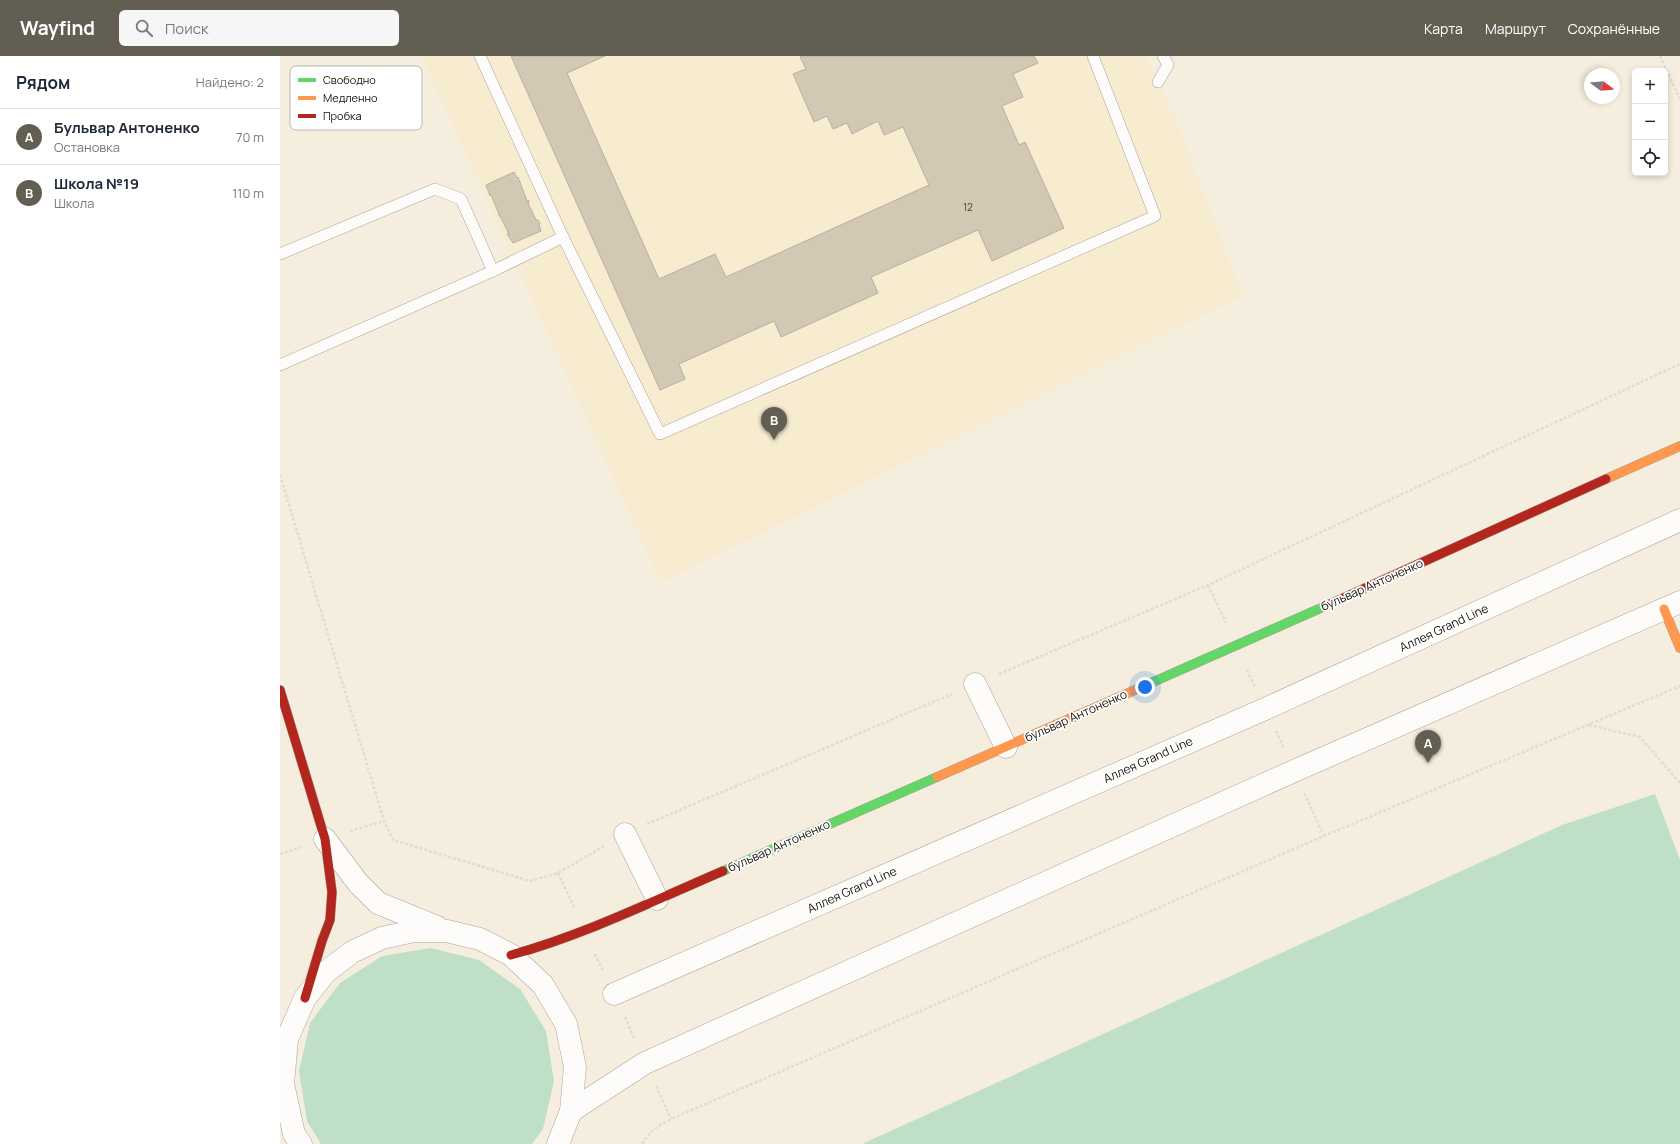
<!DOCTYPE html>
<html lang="ru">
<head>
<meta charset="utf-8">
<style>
  body { margin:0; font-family:Manrope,sans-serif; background:#f6f6f7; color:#1f2937 }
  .controls { position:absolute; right:12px; top:12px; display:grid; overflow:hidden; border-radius:6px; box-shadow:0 2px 6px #0003 }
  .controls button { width:36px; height:36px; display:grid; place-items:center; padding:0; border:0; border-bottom:1px solid #e0e1e3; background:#fff; color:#1f2937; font:20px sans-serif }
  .compass { position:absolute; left:1304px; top:12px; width:36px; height:36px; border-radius:50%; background:#fff; box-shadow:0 2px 6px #0003; rotate:106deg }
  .you { position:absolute; left:865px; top:631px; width:14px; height:14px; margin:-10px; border:3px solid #fff; border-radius:50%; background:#1a73e8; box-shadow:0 0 0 6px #1a73e833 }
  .badge { display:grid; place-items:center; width:26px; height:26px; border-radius:50%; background:#635e52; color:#fff; font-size:13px; font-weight:700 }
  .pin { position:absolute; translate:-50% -33px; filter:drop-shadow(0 1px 2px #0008) }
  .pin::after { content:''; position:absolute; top:21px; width:14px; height:12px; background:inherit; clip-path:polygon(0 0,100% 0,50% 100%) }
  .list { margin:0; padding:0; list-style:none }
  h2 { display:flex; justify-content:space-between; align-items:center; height:52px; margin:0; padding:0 16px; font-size:17px }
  h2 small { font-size:13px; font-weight:400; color:#747a83 }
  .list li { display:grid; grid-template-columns:26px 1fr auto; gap:12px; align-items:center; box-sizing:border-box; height:56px; padding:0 16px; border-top:1px solid #e0e1e3 }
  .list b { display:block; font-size:15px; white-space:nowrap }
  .list p { margin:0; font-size:13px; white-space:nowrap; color:#747a83 }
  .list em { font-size:13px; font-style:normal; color:#747a83 }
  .icon { flex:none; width:22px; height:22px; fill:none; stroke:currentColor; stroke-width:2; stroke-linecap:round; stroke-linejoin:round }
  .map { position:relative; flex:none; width:1400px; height:1088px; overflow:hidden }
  header { display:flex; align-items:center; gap:24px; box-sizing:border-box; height:56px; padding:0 20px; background:#635e52; color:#fff }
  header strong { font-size:19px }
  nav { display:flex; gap:22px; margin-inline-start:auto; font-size:14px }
  .search { width:280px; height:36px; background:#f6f6f7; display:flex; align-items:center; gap:10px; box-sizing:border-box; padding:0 14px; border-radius:6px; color:#747a83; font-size:15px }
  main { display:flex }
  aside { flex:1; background:#fff }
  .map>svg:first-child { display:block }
  .built { fill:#f8ecd0 }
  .green { fill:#bfdfc7 }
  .building { fill:#d3c8b3; stroke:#b6b0a4 }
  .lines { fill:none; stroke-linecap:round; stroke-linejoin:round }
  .lane-casing { stroke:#aaa598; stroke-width:12 }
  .street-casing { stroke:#aaa598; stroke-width:23 }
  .fast-casing { stroke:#aaa598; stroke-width:10 }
  .slow-casing { stroke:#aaa598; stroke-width:10 }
  .jam-casing { stroke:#aaa598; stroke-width:10 }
  .path { stroke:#dfdcd7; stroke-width:2.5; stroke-dasharray:3 2; stroke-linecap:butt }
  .lane { stroke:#fefcfa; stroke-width:11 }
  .street { stroke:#fefcfa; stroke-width:22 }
  .fast { stroke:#63d668; stroke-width:9 }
  .slow { stroke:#ff974d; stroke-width:9 }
  .jam { stroke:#b3261e; stroke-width:9 }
  .labels { text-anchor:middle; stroke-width:3.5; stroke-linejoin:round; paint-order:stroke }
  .number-label { font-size:10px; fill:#443f32 }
  .street-label { font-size:12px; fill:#151107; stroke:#fff }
  .key { fill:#fff; stroke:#b9b8b5; stroke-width:1 }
  .key-label { font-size:11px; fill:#151107 }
</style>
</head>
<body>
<header>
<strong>Wayfind</strong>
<div class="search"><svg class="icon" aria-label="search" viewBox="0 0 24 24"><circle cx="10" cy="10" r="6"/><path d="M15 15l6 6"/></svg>Поиск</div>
<nav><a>Карта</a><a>Маршрут</a><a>Сохранённые</a></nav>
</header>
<main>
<aside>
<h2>Рядом<small>Найдено: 2</small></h2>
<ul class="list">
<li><span class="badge">A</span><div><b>Бульвар Антоненко</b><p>Остановка</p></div><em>70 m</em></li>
<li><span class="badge">B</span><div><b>Школа №19</b><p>Школа</p></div><em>110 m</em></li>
</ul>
</aside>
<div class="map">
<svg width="1400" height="1088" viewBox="0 0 1400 1088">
  <rect width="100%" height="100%" fill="#f5eede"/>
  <polygon class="built" points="141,0 866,0 898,69 963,240 381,527"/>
  <g class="green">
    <polygon points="1375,738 1400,804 1400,1088 582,1088 1282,769"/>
    <polygon points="151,892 199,904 240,933 266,975 274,1025 263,1073 252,1088 41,1088 27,1065 19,1015 30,967 60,927 102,900"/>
  </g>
  <g class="building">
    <polygon points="231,0 325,0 287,17 379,223 435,198 446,221 649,129 623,71 604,79 598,65 572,78 567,67 553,73 547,60 534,66 513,18 526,13 520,1 522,0 754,0 758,7 733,18 743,41 722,50 739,89 745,86 784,172 712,205 698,174 591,221 598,237 501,281 494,265 399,308 405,323 380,334"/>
    <polygon points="234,116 237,122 238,121 247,145 249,144 248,147 256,164 258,164 260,168 259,169 261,175 233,187 227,178 229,178 220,160 219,160 219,158 211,139 210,140 206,129"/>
  </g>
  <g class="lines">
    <g class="lane-casing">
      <g id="lane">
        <polyline points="200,0 283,181 380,378 875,160 813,0"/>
        <polyline points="878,26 888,9 883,0"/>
        <polyline points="0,198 155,133 181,143 213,215 0,309"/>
        <polyline points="213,215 283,181"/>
      </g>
    </g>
    <g class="street-casing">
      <g id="street">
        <polyline points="695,628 726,691"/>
        <polyline points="345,778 377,843"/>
        <polyline points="45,783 78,827 98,847 157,871"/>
        <polyline points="334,938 985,653 1400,464"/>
        <polyline points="291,1055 365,1007 1014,715 1400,546"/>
        <polyline points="21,1088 14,1078 3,1028 7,983 25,942 46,916 72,896 102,882 134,875 167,875 200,883 231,899 263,929 286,968 295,1011 291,1055 278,1088"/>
      </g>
    </g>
    <g class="fast-casing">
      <g id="fast">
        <polyline points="864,630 1050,548"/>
        <polyline points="443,815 657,721"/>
      </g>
    </g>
    <g class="slow-casing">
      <g id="slow">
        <polyline points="1326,423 1400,390"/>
        <polyline points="1384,553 1400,592"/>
        <polyline points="657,721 864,630"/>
      </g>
    </g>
    <g class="jam-casing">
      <g id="jam">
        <polyline points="1050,548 1326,423"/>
        <polyline points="0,634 45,783 52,836 50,864 42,885 25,942"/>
        <path d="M231,899C304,879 373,845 443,815"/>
      </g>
    </g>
    <g class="path">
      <polyline points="1380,0 1400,43"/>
      <polyline points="0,419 104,765 113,784 250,825 278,817 324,790"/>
      <polyline points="928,529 946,567"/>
      <polyline points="967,614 975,631"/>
      <polyline points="719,618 928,529 1400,308"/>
      <polyline points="1309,669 1360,681 1400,727"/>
      <polyline points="996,675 1004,692"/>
      <polyline points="1024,737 1044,780"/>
      <polyline points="367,768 672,638"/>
      <polyline points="70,775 104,765"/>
      <polyline points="0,798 21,791"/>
      <polyline points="278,817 294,851"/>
      <polyline points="315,898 323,915"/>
      <polyline points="345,961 355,984"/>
      <polyline points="376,1030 391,1063"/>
      <path d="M362,1088C369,1075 379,1070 391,1063L1044,780L1400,630"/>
    </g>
    <use href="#lane" class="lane"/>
    <use href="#street" class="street"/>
    <use href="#fast" class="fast"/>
    <use href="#slow" class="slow"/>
    <use href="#jam" class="jam"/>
  </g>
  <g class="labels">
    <g class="number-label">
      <text x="688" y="155">12</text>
    </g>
    <g class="street-label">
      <text transform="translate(1092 529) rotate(-24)" y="4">бульвар Антоненко</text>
      <text transform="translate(1164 572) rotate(-25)" y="4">Аллея Grand Line</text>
      <text transform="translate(796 660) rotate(-24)" y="4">бульвар Антоненко</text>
      <text transform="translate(868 704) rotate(-24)" y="4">Аллея Grand Line</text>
      <text transform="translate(499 790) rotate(-24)" y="4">бульвар Антоненко</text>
      <text transform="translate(572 834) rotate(-24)" y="4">Аллея Grand Line</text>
    </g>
  </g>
  <rect x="10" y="10" width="132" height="64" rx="6" class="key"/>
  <rect x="18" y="22" width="18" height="4" fill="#63d668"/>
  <rect x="18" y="40" width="18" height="4" fill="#ff974d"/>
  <rect x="18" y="58" width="18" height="4" fill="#b3261e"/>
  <g class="key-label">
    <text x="43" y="28">Свободно</text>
    <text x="43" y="46">Медленно</text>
    <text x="43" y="64">Пробка</text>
  </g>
</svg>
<div class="controls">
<button>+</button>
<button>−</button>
<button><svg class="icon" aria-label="locate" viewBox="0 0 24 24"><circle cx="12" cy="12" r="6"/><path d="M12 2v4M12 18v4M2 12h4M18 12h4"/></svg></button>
</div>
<svg class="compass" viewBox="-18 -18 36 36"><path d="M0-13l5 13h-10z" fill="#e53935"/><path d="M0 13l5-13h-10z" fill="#747a83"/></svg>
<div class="you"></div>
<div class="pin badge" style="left:1148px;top:707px">A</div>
<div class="pin badge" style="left:494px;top:384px">B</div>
</div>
</main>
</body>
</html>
